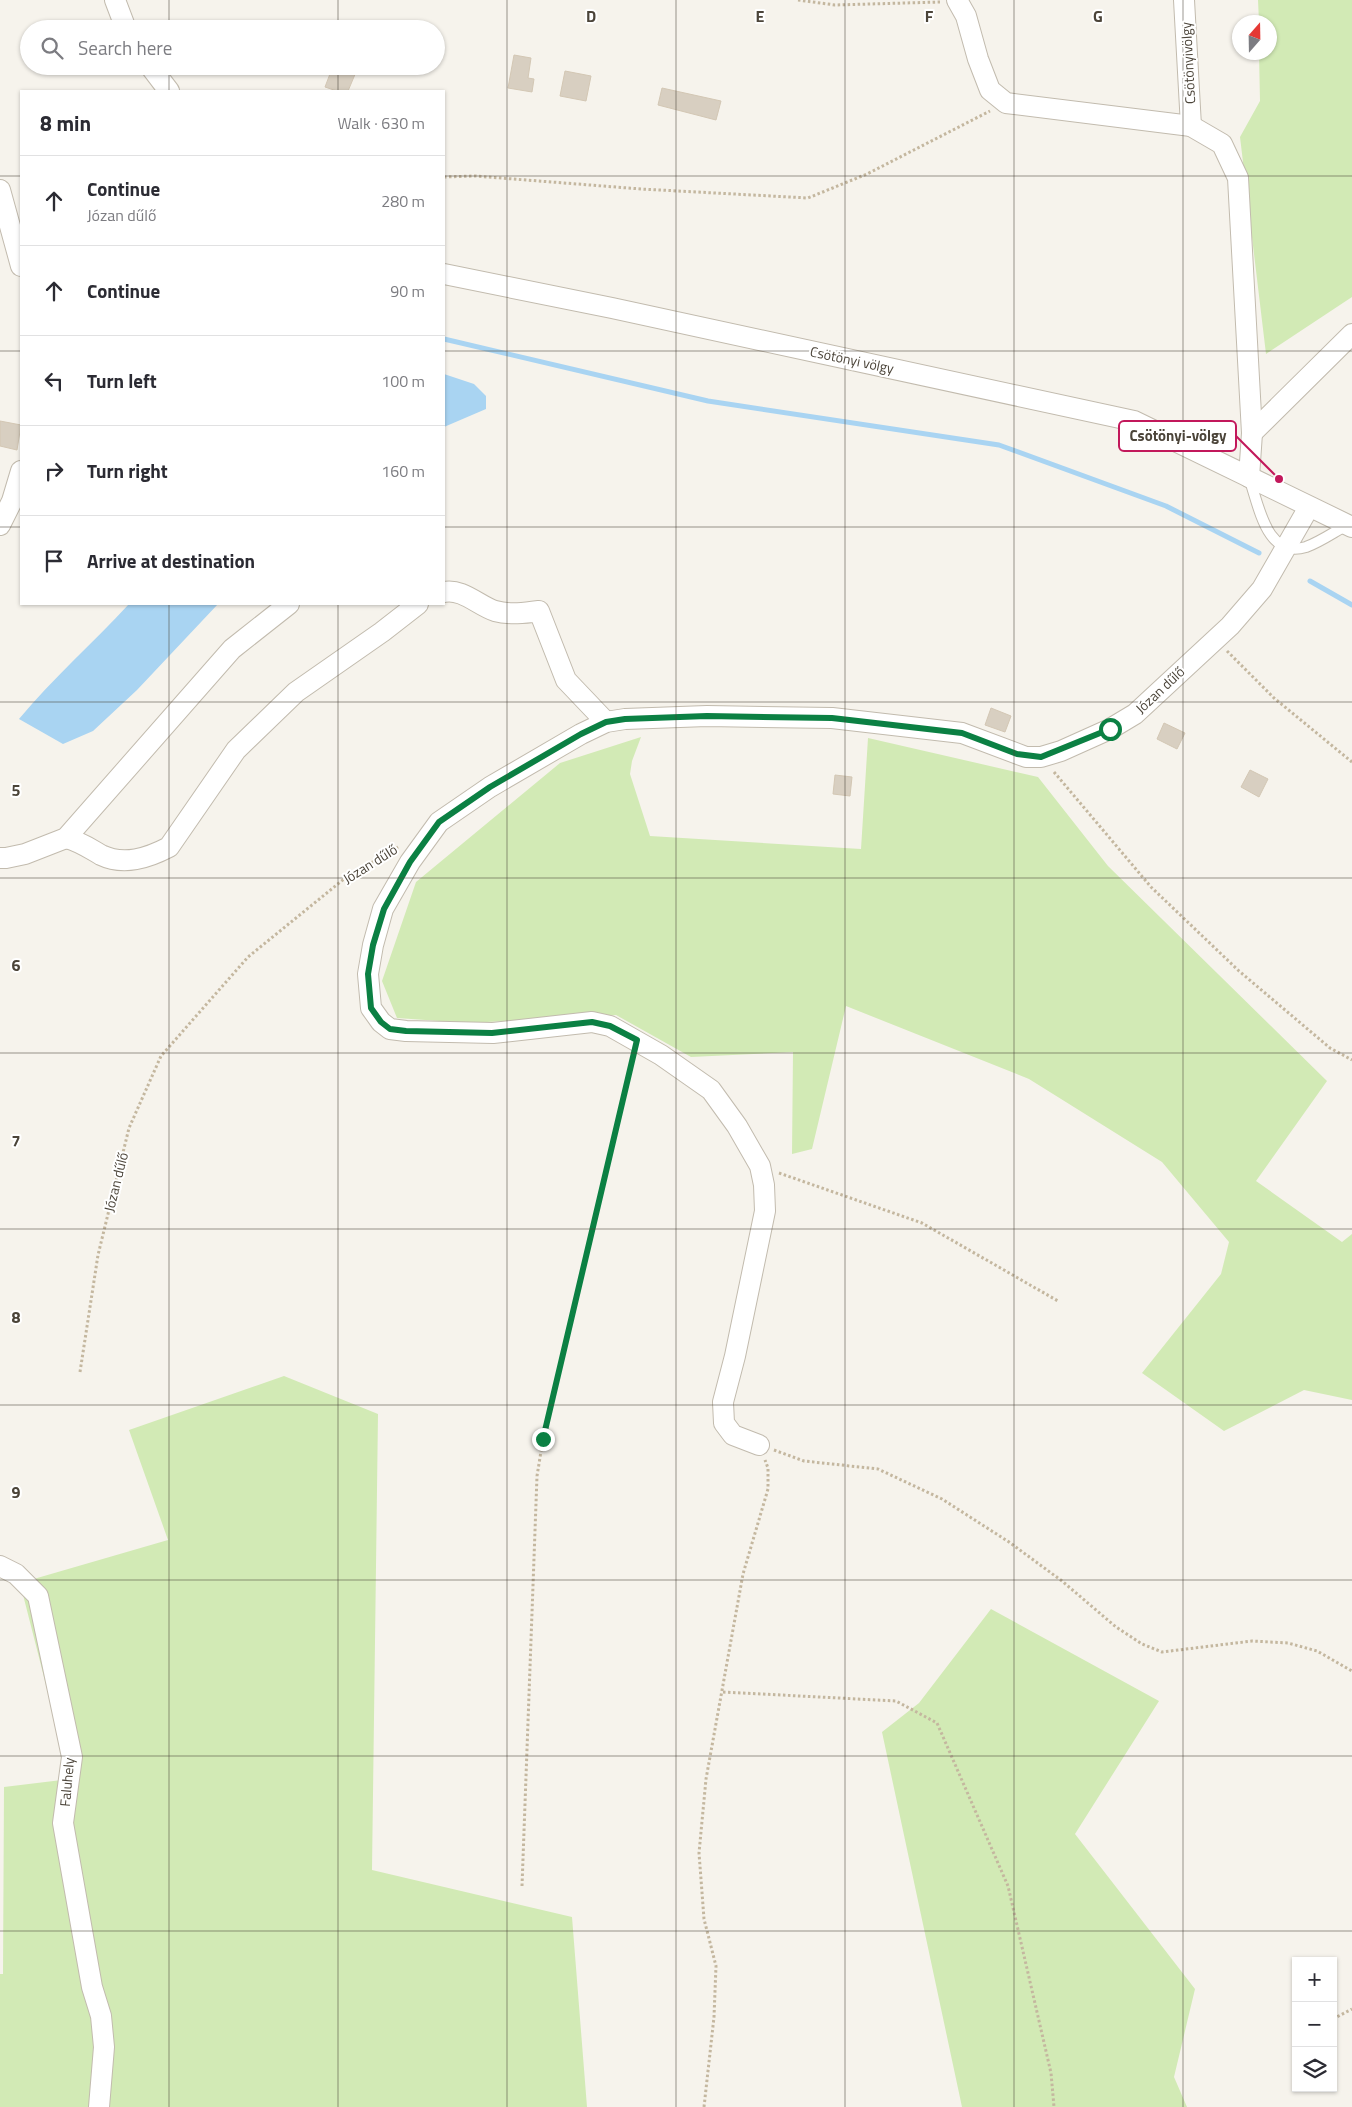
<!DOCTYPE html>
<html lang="en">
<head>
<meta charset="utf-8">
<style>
  body { margin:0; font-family:"Titillium Web",sans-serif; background:#f7f7f7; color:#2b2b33 }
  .controls { position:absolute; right:15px; bottom:15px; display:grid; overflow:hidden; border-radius:0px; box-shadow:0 1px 4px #0004 }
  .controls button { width:45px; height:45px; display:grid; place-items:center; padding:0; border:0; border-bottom:1px solid #e1e1e2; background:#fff; color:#2b2b33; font:25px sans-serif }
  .compass { position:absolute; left:1232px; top:15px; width:45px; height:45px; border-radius:50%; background:#fff; box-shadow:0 1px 4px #0004; rotate:20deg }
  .stop { position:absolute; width:15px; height:15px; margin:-11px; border:4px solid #0b8043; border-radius:50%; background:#fff }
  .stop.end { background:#0b8043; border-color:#fff; box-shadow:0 1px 5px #0008 }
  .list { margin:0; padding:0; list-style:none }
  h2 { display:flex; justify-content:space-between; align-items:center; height:65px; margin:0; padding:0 20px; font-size:21px }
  h2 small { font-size:16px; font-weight:400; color:#7c7c81 }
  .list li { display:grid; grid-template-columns:32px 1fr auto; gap:15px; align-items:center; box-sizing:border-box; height:90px; padding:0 20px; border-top:1px solid #e1e1e2 }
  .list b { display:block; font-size:19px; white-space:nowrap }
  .list p { margin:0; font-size:16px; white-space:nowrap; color:#7c7c81 }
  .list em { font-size:16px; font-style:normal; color:#7c7c81 }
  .icon { flex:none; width:28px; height:28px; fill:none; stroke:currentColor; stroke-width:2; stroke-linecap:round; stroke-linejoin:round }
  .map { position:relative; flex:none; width:1352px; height:2107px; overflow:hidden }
  .search { position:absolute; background:#fff; box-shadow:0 1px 4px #0004; left:20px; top:20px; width:425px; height:55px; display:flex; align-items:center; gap:12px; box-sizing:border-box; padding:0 18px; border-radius:28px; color:#7c7c81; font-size:19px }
  .panel { position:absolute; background:#fff; box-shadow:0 1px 4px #0004; left:20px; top:90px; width:425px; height:515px; border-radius:0px }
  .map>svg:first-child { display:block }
  .green { fill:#d2eab5 }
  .water { fill:#a9d4f2 }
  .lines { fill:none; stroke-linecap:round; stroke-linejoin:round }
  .stream { stroke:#a9d4f2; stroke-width:5 }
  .building { fill:#d8cfc1; stroke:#d3c7b4 }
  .service-casing { stroke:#c2bbae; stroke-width:12 }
  .minor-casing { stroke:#c2bbae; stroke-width:22 }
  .path { stroke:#c4b79f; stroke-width:3; stroke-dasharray:2.5 2.5; stroke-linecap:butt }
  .service { stroke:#fff; stroke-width:10 }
  .minor { stroke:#fff; stroke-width:20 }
  .route { stroke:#0b8043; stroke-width:6 }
  .grid { fill:none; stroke:#4b4439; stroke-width:1; stroke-opacity:0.55 }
  .labels { text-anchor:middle; stroke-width:4; stroke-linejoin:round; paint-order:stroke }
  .street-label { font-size:14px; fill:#4b4439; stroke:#fff }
  .grid-label { font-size:16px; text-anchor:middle; font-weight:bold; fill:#4b4439; stroke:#fff; stroke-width:4; stroke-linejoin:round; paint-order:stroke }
  .leader { fill:none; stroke:#c2185b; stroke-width:2 }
  .callout-dot { fill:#c2185b; stroke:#fff; stroke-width:2 }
  .callout { fill:#fff; stroke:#c2185b; stroke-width:2 }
  .callout-label { font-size:15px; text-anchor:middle; font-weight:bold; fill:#4b4439 }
</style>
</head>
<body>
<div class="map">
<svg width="1352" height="2107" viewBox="0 0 1352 2107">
  <rect width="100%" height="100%" fill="#f6f3ec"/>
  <g class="green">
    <polygon points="1258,0 1352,0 1352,297 1266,354 1240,137 1260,101 1259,53 1270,52 1270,22 1259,22"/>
    <polygon points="641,737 632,761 630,774 650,836 861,849 868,738 1038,777 1108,866 1327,1081 1256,1181 1342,1242 1352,1234 1352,1400 1304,1390 1224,1431 1142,1373 1221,1274 1229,1242 1162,1162 1029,1079 846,1006 812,1149 792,1154 793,1052 691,1057 616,1015 468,1023 397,1018 382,981 416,882 560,763"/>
    <polygon points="284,1376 378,1414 372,1870 572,1917 587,2107 0,2107 0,1974 3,1974 4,1787 70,1779 20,1583 168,1540 129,1430"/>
    <polygon points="991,1609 1159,1701 1075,1834 1195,1989 1174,2077 1187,2107 962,2107 882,1732 919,1703"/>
  </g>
  <g class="water">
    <polygon points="444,374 474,384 486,396 486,409 444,427"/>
    <path d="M129,604H218L137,690L93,731L63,744L19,719C53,678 93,643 129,604Z"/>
  </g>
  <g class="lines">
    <g class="stream">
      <polyline points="444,339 708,401 999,445 1166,506 1259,553"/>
      <polyline points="1310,581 1352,605"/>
    </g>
  </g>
  <g class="building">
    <polygon points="514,55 531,58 528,78 534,79 532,92 508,88"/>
    <polygon points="333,66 341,66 356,72 348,91 337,91 325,87"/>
    <polygon points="565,71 591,76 586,101 560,96"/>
    <polygon points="662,88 721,101 716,120 658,105"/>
    <polygon points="0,421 21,425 17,450 0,446"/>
    <polygon points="991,708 1011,716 1005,732 985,725"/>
    <polygon points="1164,723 1185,733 1177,749 1157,739"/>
    <polygon points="1250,770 1268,779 1259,797 1241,787"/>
    <polygon points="835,775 852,777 850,796 833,794"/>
  </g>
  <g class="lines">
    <g class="service-casing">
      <path id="service" d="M1249,478C1259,505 1266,559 1306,547C1320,542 1334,532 1347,525"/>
    </g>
    <g class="minor-casing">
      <g id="minor">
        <polyline points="115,0 126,29"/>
        <polyline points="957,0 966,16 978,59 990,90 1006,103 1191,126 1222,144 1238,178 1252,433 1249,477"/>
        <polyline points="1184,0 1191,126"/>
        <polyline points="150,66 169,91"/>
        <polyline points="0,190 21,266"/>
        <polyline points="444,274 612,308 1134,421 1352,527"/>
        <polyline points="1252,433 1352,334"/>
        <polyline points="0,525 12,501 21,471"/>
        <path d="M444,592C462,588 479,606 495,611C510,615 525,613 539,611L566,680L606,722"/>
        <path d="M66,838C79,841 89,848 101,855C124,866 148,858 169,847L236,750L296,692L382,632L418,604"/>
        <polyline points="0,858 6,858 25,854 66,838 232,649 289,604"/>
        <polyline points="759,1445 733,1435 724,1423 723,1402 735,1356 765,1211 764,1185 760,1166 737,1126 711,1090 661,1055 610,1026 592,1022 493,1033 406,1031 390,1029 381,1022 371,1008 368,974 373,945 383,909 410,862 439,822 490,787 581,734 606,722 625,719 707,716 832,718 962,733 1026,757 1041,757 1061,751 1110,729 1135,714 1230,626 1262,589 1309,507"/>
        <polyline points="0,1566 16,1574 38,1596 72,1757 63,1823 92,1987 101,2016 104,2047 99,2107"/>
      </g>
    </g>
    <g class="path">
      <polyline points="798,0 835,5 940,2"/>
      <polyline points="444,177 475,176 641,189 808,198 867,174 990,111"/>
      <polyline points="1227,651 1274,698 1352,762"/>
      <polyline points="1054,772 1151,887 1239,971 1330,1048 1352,1060"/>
      <polyline points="779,1173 922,1223 1058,1301"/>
      <polyline points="80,1372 98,1255 129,1128 161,1056 248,957 344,879 398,847"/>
      <polyline points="774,1450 804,1461 878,1469 942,1499 1009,1542 1062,1581 1116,1627 1142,1644 1162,1652 1252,1641 1288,1643 1317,1651 1352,1671"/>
      <polyline points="723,1692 896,1701 937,1723 1008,1886 1051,2073 1054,2107"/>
      <polyline points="522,1886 537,1476 543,1439 633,1057"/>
      <polyline points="1333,2019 1352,2009"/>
      <polyline points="704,2107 714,2017 716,1966 704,1919 699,1853 706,1779 743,1574 768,1489 768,1468 765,1460"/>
    </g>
    <use href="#service" class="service"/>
    <use href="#minor" class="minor"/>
  </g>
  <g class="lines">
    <polyline class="route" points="543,1439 637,1040 610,1026 592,1022 492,1033 406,1031 390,1029 381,1022 371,1008 368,974 373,945 384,909 410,862 439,822 490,787 581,734 606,722 625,719 707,716 832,718 962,733 1017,754 1041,757 1110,729"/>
  </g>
  <path class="grid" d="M169,0V29M338,0V29M507,0V2107M676,0V2107M845,0V2107M1014,0V2107M1183,0V2107M169,66V91M338,66V91M0,176H21M444,176H1352M0,351H21M444,351H1352M0,527H21M444,527H1352M169,604V2107M338,604V2107M0,702H1352M0,878H1352M0,1053H1352M0,1229H1352M0,1405H1352M0,1580H1352M0,1756H1352M0,1931H1352"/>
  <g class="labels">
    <g class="street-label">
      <text transform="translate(1188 63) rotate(-93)" y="5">Csötönyivölgy</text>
      <text transform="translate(852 360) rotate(12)" y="5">Csötönyi völgy</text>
      <text transform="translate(1160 690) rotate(-43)" y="5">Józan dűlő</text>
      <text transform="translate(370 864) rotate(-32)" y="5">Józan dűlő</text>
      <text transform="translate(116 1182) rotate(-76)" y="5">Józan dűlő</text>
      <text transform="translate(67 1782) rotate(-85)" y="5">Faluhely</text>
    </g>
  </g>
  <g class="grid-label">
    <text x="591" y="22">D</text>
    <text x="760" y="22">E</text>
    <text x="929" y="22">F</text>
    <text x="1098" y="22">G</text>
    <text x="16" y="796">5</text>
    <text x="16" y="971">6</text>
    <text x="16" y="1147">7</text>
    <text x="16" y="1323">8</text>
    <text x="16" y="1498">9</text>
  </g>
  <path class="leader" d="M1279 479L1236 436"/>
  <circle class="callout-dot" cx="1279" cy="479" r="5"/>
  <rect class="callout" x="1119" y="421" width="117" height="30" rx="5"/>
  <g class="callout-label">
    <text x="1178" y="441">Csötönyi-völgy</text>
  </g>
</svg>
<div class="controls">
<button>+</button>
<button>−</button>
<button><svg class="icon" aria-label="layers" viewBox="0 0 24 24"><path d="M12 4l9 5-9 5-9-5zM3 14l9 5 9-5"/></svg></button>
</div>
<svg class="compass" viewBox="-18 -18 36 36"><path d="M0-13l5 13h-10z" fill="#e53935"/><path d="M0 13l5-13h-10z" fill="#7c7c81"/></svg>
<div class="stop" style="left:1110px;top:729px"></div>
<div class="stop end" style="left:543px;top:1439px"></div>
<div class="search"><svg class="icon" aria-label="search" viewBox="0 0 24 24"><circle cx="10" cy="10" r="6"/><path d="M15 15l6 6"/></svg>Search here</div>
<section class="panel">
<h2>8 min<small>Walk · 630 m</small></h2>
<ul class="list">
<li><svg class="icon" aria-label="ahead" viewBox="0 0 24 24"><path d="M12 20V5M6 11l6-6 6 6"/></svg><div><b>Continue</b><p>Józan dűlő</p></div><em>280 m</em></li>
<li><svg class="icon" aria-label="ahead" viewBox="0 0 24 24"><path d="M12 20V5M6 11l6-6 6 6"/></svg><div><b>Continue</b></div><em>90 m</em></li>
<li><svg class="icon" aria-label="left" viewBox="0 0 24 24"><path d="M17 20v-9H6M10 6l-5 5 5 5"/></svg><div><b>Turn left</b></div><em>100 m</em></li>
<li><svg class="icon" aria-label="right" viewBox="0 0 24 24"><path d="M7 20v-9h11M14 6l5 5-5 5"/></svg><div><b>Turn right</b></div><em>160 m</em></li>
<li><svg class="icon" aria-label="arrive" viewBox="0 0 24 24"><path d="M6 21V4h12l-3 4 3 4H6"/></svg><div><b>Arrive at destination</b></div></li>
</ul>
</section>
</div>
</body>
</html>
